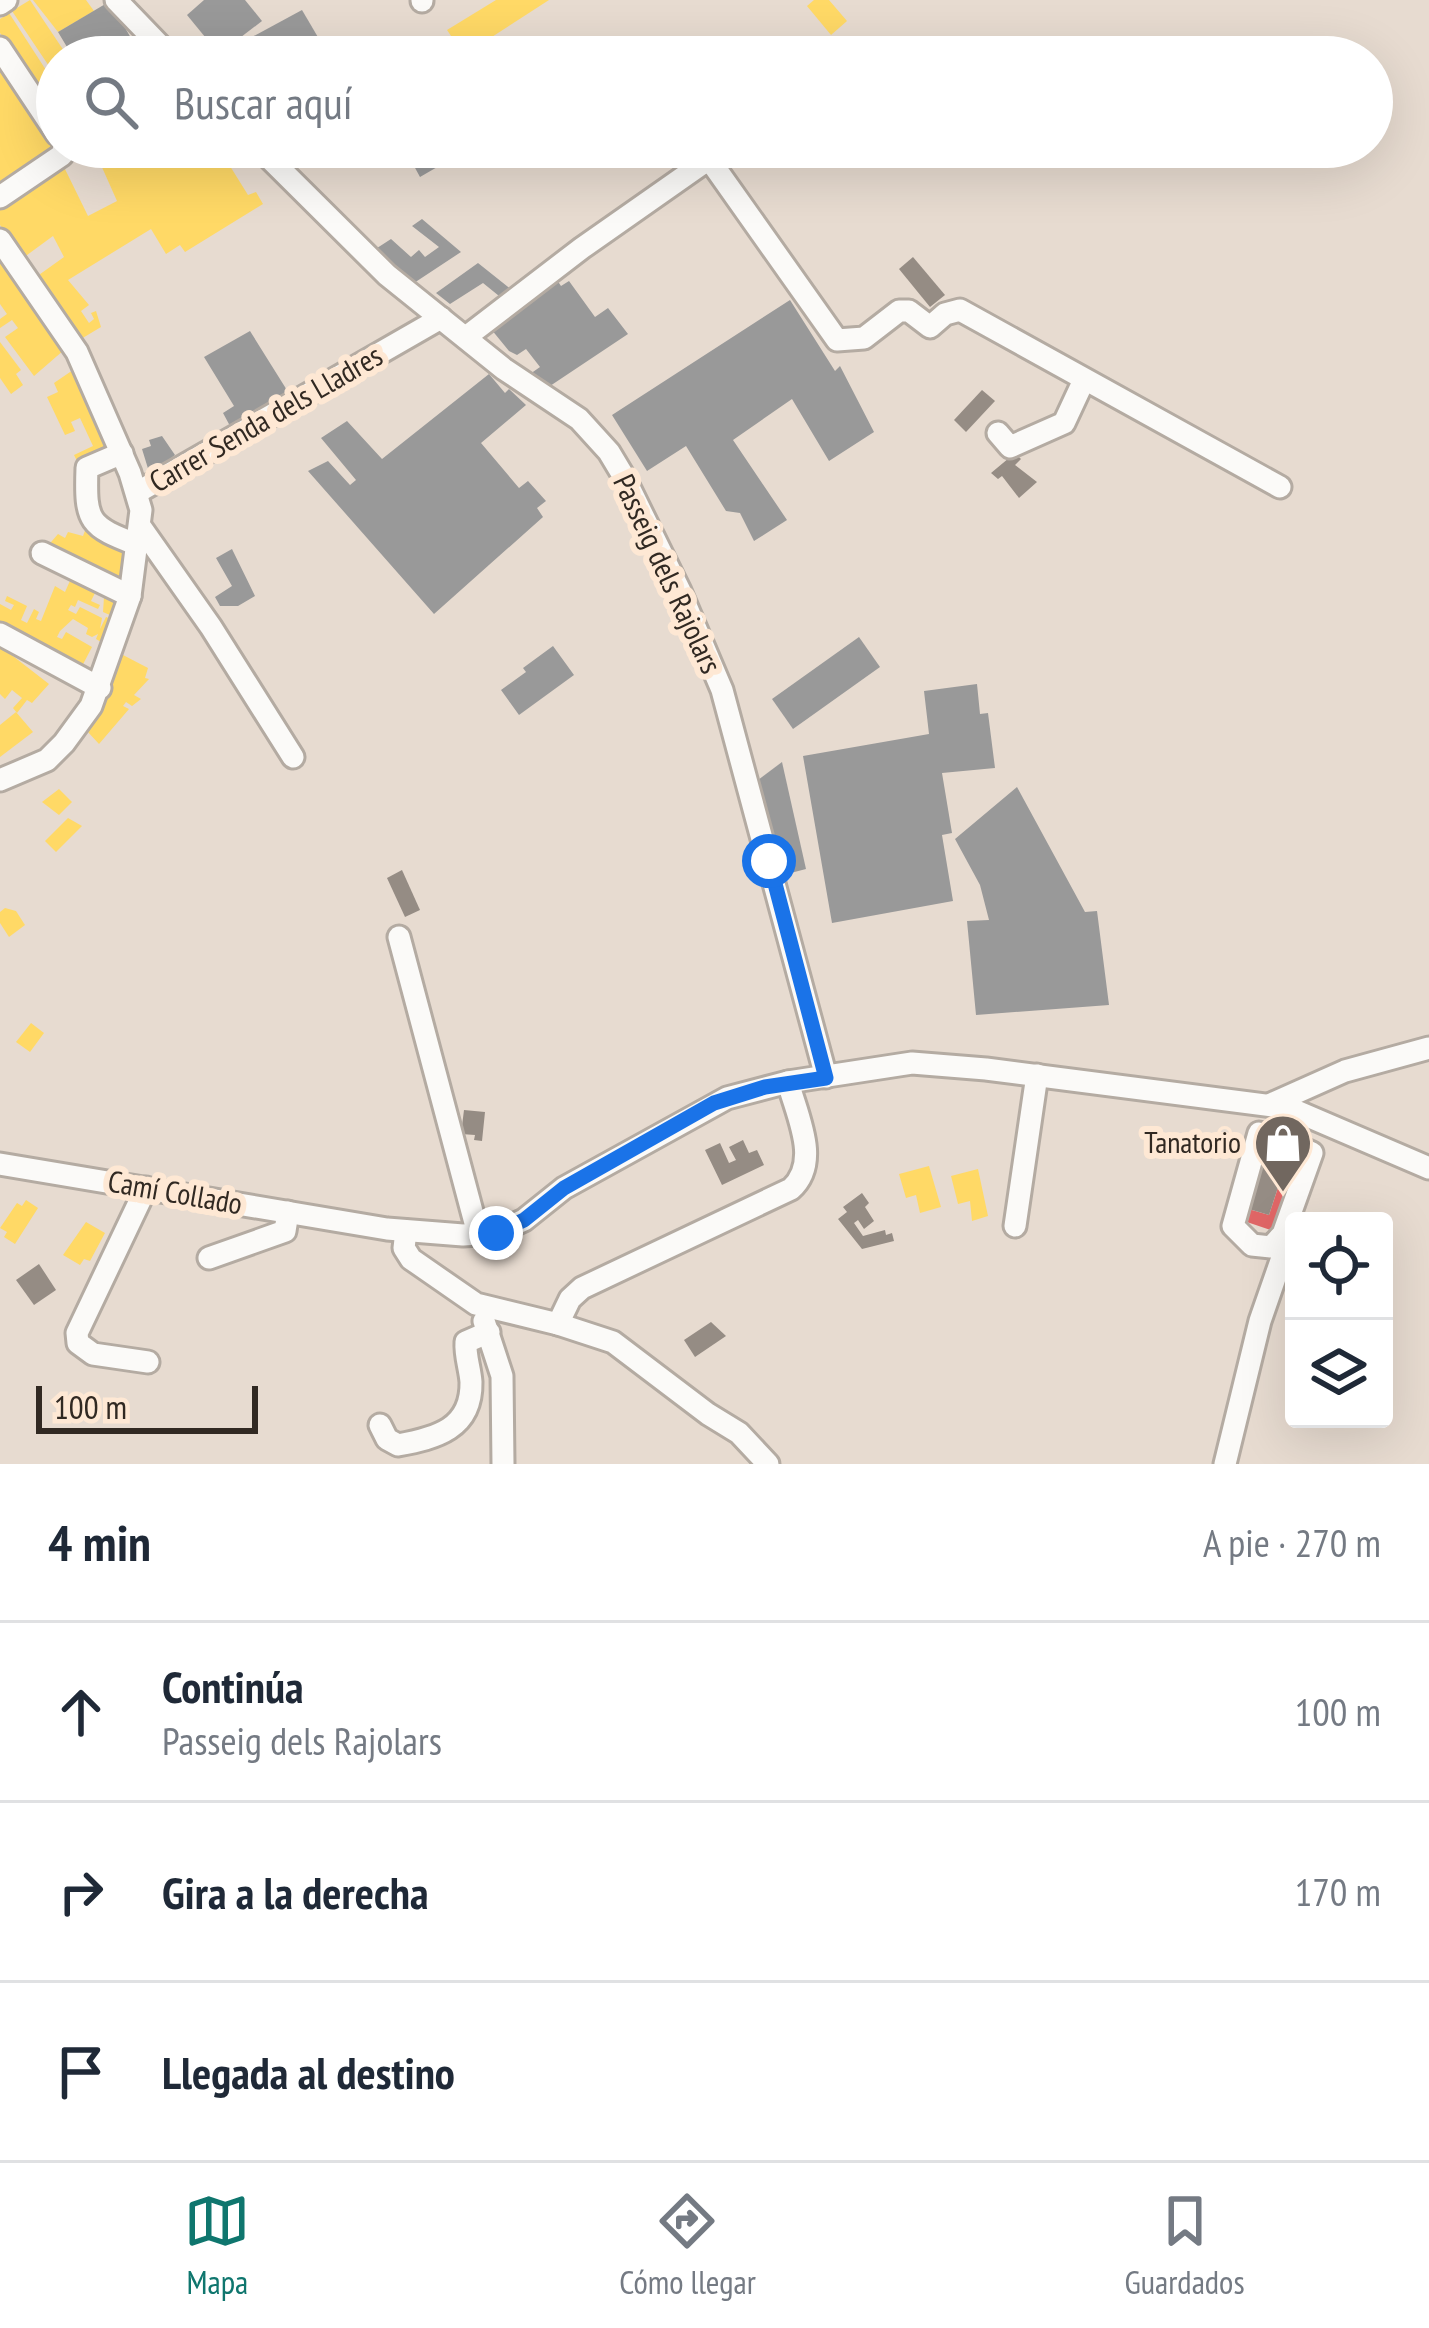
<!DOCTYPE html>
<html lang="es">
<head>
<meta charset="utf-8">
<style>
  body { margin:0; font-family:"PT Sans Narrow",sans-serif; background:#f6f6f7; color:#1f2937 }
  .controls { position:absolute; right:36px; bottom:36px; display:grid; overflow:hidden; border-radius:12px; box-shadow:0 12px 48px #0002 }
  .controls button { width:108px; height:108px; display:grid; place-items:center; padding:0; border:0; border-bottom:3px solid #e0e1e3; background:#fff; color:#1f2937; font:60px sans-serif }
  .scale { position:absolute; left:36px; bottom:30px; width:222px; box-sizing:border-box; padding-left:12px; border:6px solid #312922; border-top:0; font-size:33px; line-height:42px; white-space:nowrap; color:#312922; -webkit-text-stroke:9px #fee8d4; paint-order:stroke }
  .stop { position:absolute; width:36px; height:36px; margin:-27px; border:9px solid #1a73e8; border-radius:50%; background:#fff }
  .stop.end { background:#1a73e8; border-color:#fff; box-shadow:0 3px 12px #0008 }
  .list { margin:0; padding:0; list-style:none }
  h2 { display:flex; justify-content:space-between; align-items:center; height:156px; margin:0; padding:0 48px; font-size:51px }
  h2 small { font-size:39px; font-weight:400; color:#747a83 }
  .list li { display:grid; grid-template-columns:78px 1fr auto; gap:36px; align-items:center; box-sizing:border-box; height:180px; padding:0 48px; border-top:3px solid #e0e1e3 }
  .list b { display:block; font-size:45px; white-space:nowrap }
  .list p { margin:0; font-size:39px; white-space:nowrap; color:#747a83 }
  .list em { font-size:39px; font-style:normal; color:#747a83 }
  .icon { flex:none; width:66px; height:66px; fill:none; stroke:currentColor; stroke-width:2; stroke-linecap:round; stroke-linejoin:round }
  .map { position:relative; flex:none; width:1429px; height:1464px; overflow:hidden }
  .search { position:absolute; background:#fff; box-shadow:0 12px 48px #0002; left:36px; right:36px; top:36px; height:132px; display:flex; align-items:center; gap:30px; box-sizing:border-box; padding:0 42px; border-radius:66px; color:#747a83; font-size:45px }
  .sheet { height:696px; background:#fff }
  nav { display:flex; justify-content:space-around; align-items:center; box-sizing:border-box; height:168px; border-top:3px solid #e0e1e3; background:#fff; font-size:33px; color:#747a83 }
  nav a { display:grid; justify-items:center; gap:6px }
  nav .on { color:#0f766e }
  .map>svg:first-child { display:block }
  .homes { fill:#ffd966 }
  .shops { fill:#e06666 }
  .industry { fill:#999 }
  .building { fill:#958c84 }
  .lines { fill:none; stroke-linecap:round; stroke-linejoin:round }
  .minor-tunnel { stroke:#c3b7ad; stroke-width:21; stroke-dasharray:21 10; stroke-linecap:butt }
  .minor-casing { stroke:#b4aba2; stroke-width:27 }
  .minor { stroke:#fbfaf8; stroke-width:21 }
  .route { stroke:#1a73e8; stroke-width:15 }
  .labels { text-anchor:middle; stroke-width:12; stroke-linejoin:round; paint-order:stroke }
  .street-label { font-size:30px; fill:#312922; stroke:#fee8d4 }
  .poi-label { font-size:30px; fill:#312922; stroke:#fee8d4; text-anchor:end }
</style>
</head>
<body>
<div class="map">
<svg width="1429" height="1464" viewBox="0 0 1429 1464">
  <rect width="100%" height="100%" fill="#e7dbd0"/>
  <g class="homes">
    <polygon points="30,0 68,57 57,57 57,78 12,11"/>
    <polygon points="33,0 86,0 94,11 58,32"/>
    <polygon points="496,0 549,0 464,55 447,30"/>
    <polygon points="814,0 829,0 847,21 831,35 807,6"/>
    <polygon points="9,13 57,87 57,117 0,33 0,19"/>
    <polygon points="0,64 52,141 50,152 0,186"/>
    <polygon points="93,147 235,147 237,150 225,158 248,195 256,192 263,204 185,252 180,245 166,254 151,229 68,280 89,305 81,311 89,323 94,319 91,313 96,311 101,327 81,339 36,277 64,257 53,236 23,258 0,225 0,208 63,165 88,216 117,201"/>
    <polygon points="0,256 64,350 34,376 5,337 18,328 12,320 0,328 0,319 7,314 0,304"/>
    <polygon points="0,342 21,370 16,374 23,385 11,394 0,378"/>
    <polygon points="73,370 111,450 78,463 74,455 93,446 80,418 71,422 75,431 65,435 47,397 58,392 54,383"/>
    <polygon points="86,528 128,549 123,560 126,561 123,586 46,548 58,534 65,538 68,532 83,536"/>
    <polygon points="73,574 121,598 112,616 103,612 104,597 95,593 91,601 100,605 98,609 78,600 75,607 71,605 68,610 76,614 80,607 102,618 100,629 106,617 114,620 106,645 96,639 98,634 92,637 86,634 88,628 73,619 60,631 57,637 62,639 66,632 92,647 79,672 0,630 0,604 11,610 14,605 5,601 7,596 27,606 21,620 27,623 34,609 39,612 36,619 41,621 55,586 65,592"/>
    <polygon points="0,646 49,684 32,703 27,700 17,713 13,708 22,698 12,690 5,699 0,694"/>
    <polygon points="123,655 148,668 145,678 149,679 134,695 141,699 132,706 126,702 123,706 129,709 99,744 87,731"/>
    <polygon points="16,712 33,732 0,757 0,725"/>
    <polygon points="59,789 72,802 59,815 42,802"/>
    <polygon points="68,818 82,826 56,852 45,841"/>
    <polygon points="5,908 16,911 25,925 9,937 0,923 0,912"/>
    <polygon points="31,1023 44,1033 30,1052 16,1042"/>
    <polygon points="929,1166 941,1207 920,1213 916,1195 906,1198 899,1174"/>
    <polygon points="978,1169 988,1216 972,1221 970,1201 958,1204 951,1176"/>
    <polygon points="26,1200 38,1208 15,1244 4,1237 7,1232 0,1228 17,1203 22,1206"/>
    <polygon points="86,1222 105,1233 90,1261 84,1259 80,1265 63,1255"/>
  </g>
  <polygon class="shops" points="1290,1151 1308,1157 1279,1233 1241,1220 1245,1208 1269,1215"/>
  <g class="industry">
    <polygon points="204,0 245,0 262,21 219,54 187,15"/>
    <polygon points="107,3 127,23 124,26 142,57 73,57 58,32"/>
    <polygon points="302,10 322,44 299,57 247,57 239,44"/>
    <polygon points="421,148 426,157 432,154 439,166 420,177 408,155"/>
    <polygon points="422,219 461,252 414,283 374,250 391,239 411,257 419,250 425,257 439,247 412,226"/>
    <polygon points="478,263 513,291 504,300 483,283 450,304 436,293"/>
    <polygon points="557,280 561,286 569,281 595,317 608,308 628,334 547,388 530,374 540,367 526,349 517,355 509,351 491,329"/>
    <polygon points="790,300 835,371 840,366 874,432 829,461 792,399 733,440 787,520 754,541 740,513 726,511 686,446 647,471 612,415"/>
    <polygon points="250,331 290,395 230,426 223,413 234,406 204,357"/>
    <polygon points="489,374 505,393 509,389 526,405 481,443 519,488 528,481 546,501 537,508 543,517 434,614 308,471 328,461 350,485 356,480 321,438 347,421 382,459"/>
    <polygon points="162,436 175,455 150,475 142,449 151,446 149,440"/>
    <polygon points="232,549 255,596 238,606 220,606 215,597 232,586 216,558"/>
    <polygon points="859,637 880,667 793,729 772,699"/>
    <polygon points="553,646 574,675 519,715 501,690 526,672 523,668"/>
    <polygon points="977,684 980,714 988,713 995,768 942,773 952,833 942,835 953,901 832,923 803,756 929,734 924,691"/>
    <polygon points="782,762 806,869 783,875 758,780"/>
    <polygon points="1017,787 1085,912 1097,911 1109,1005 976,1015 967,921 989,920 980,885 955,839"/>
  </g>
  <g class="building">
    <polygon points="913,257 945,295 930,307 899,269"/>
    <polygon points="982,390 995,401 966,432 954,420"/>
    <polygon points="1015,453 1021,459 1015,465 1037,482 1019,498 1002,476 998,479 991,473"/>
    <polygon points="402,870 420,910 405,917 387,878"/>
    <polygon points="464,1110 485,1112 482,1141 474,1140 475,1135 461,1134"/>
    <polygon points="1270,1120 1297,1129 1269,1215 1242,1207"/>
    <polygon points="743,1140 749,1153 757,1150 764,1165 722,1185 705,1150 720,1143 729,1163 736,1160 729,1147"/>
    <polygon points="862,1193 869,1203 865,1207 874,1221 864,1229 858,1220 854,1223 863,1236 885,1230 886,1235 892,1233 894,1241 862,1249 838,1219 847,1212 843,1207"/>
    <polygon points="39,1264 56,1290 34,1305 16,1280"/>
    <polygon points="711,1322 726,1336 695,1357 684,1340"/>
  </g>
  <g class="lines">
    <polyline class="minor-tunnel" points="1265,1135 1293,1144"/>
    <g class="minor-casing">
      <g id="minor">
        <polyline points="116,0 171,57"/>
        <polyline points="422,0 422,1"/>
        <polyline points="0,4 6,0"/>
        <polyline points="0,48 57,134"/>
        <polyline points="258,147 387,275 504,369 579,419 609,452 624,477 680,591 722,690 826,1077"/>
        <polyline points="0,197 62,155 64,147"/>
        <polyline points="0,240 77,352 130,473 141,510 130,596 91,706 64,743 47,760 0,780"/>
        <polyline points="466,337 582,248 709,159 837,340 864,338 899,311 909,311 930,327 945,314 960,310 1280,487"/>
        <polyline points="998,433 1010,447 1064,423 1084,380"/>
        <path d="M122,453L87,468C85,523 89,526 138,545"/>
        <polyline points="138,492 441,318"/>
        <polyline points="140,526 211,627 293,757"/>
        <polyline points="42,553 130,596"/>
        <polyline points="0,634 100,688"/>
        <polyline points="399,937 478,1234"/>
        <polyline points="1271,1104 1345,1071 1429,1048"/>
        <polyline points="1259,1133 1233,1226 1252,1245 1271,1247 1283,1234 1312,1153 1293,1144"/>
        <polyline points="0,1164 387,1229 463,1235 496,1233 524,1220 564,1188 727,1098 788,1082 912,1063 986,1069 1289,1108 1429,1168"/>
        <polyline points="146,1188 77,1333 78,1343 93,1354 148,1362"/>
        <polyline points="1015,1226 1037,1075"/>
        <polyline points="406,1231 404,1248 411,1259 476,1304 558,1324 613,1342 708,1414 739,1433 768,1464"/>
        <polyline points="209,1258 285,1231 288,1212"/>
        <polyline points="484,1321 502,1376 503,1464"/>
        <path d="M558,1324L570,1299L582,1288L791,1189C821,1162 797,1116 788,1082"/>
        <path d="M380,1425L387,1439L398,1445C436,1438 472,1429 471,1382C470,1368 465,1356 466,1342L489,1332"/>
        <polyline points="1225,1464 1260,1321 1292,1229"/>
      </g>
    </g>
    <use href="#minor" class="minor"/>
  </g>
  <g class="lines">
    <polyline class="route" points="496,1233 524,1220 564,1188 714,1103 765,1087 826,1078 769,861"/>
  </g>
  <defs>
    <g id="shop-pin" transform="scale(3)"><path d="M0 17L-7.5 6A9.5 9.5 0 1 1 7.5 6Z" fill="#71675f" stroke="#fee8d4"/><path d="M-5-2.5h2.3a2.7 3.5 0 0 1 5.4 0H5L5.5 6h-11ZM-1.5-2.5h3a1.5 2.3 0 0 0-3 0Z" fill="#fff"/></g>
  </defs>
  <g fill-rule="evenodd">
    <use href="#shop-pin" x="1283" y="1143"/>
  </g>
  <g class="labels">
    <g class="street-label">
      <text transform="translate(266 419) rotate(-30)" y="10">Carrer Senda dels Lladres</text>
      <text transform="translate(667 574) rotate(65)" y="10">Passeig dels Rajolars</text>
      <text transform="translate(175 1193) rotate(10)" y="10">Camí Collado</text>
    </g>
    <g class="poi-label">
      <text x="1241" y="1153">Tanatorio</text>
    </g>
  </g>
</svg>
<div class="controls">
<button><svg class="icon" aria-label="locate" viewBox="0 0 24 24"><circle cx="12" cy="12" r="6"/><path d="M12 2v4M12 18v4M2 12h4M18 12h4"/></svg></button>
<button><svg class="icon" aria-label="layers" viewBox="0 0 24 24"><path d="M12 4l9 5-9 5-9-5zM3 14l9 5 9-5"/></svg></button>
</div>
<div class="scale">100 m</div>
<div class="stop" style="left:769px;top:861px"></div>
<div class="stop end" style="left:496px;top:1233px"></div>
<div class="search"><svg class="icon" aria-label="search" viewBox="0 0 24 24"><circle cx="10" cy="10" r="6"/><path d="M15 15l6 6"/></svg>Buscar aquí</div>
</div>
<section class="sheet">
<h2>4 min<small>A pie · 270 m</small></h2>
<ul class="list">
<li><svg class="icon" aria-label="ahead" viewBox="0 0 24 24"><path d="M12 20V5M6 11l6-6 6 6"/></svg><div><b>Continúa</b><p>Passeig dels Rajolars</p></div><em>100 m</em></li>
<li><svg class="icon" aria-label="right" viewBox="0 0 24 24"><path d="M7 20v-9h11M14 6l5 5-5 5"/></svg><div><b>Gira a la derecha</b></div><em>170 m</em></li>
<li><svg class="icon" aria-label="arrive" viewBox="0 0 24 24"><path d="M6 21V4h12l-3 4 3 4H6"/></svg><div><b>Llegada al destino</b></div></li>
</ul>
</section>
<nav>
<a class="on"><svg class="icon" aria-label="map" viewBox="0 0 24 24"><path d="M3 6l6-2 6 2 6-2v14l-6 2-6-2-6 2zM9 4v14M15 6v14"/></svg>Mapa</a>
<a><svg class="icon" aria-label="directions" viewBox="0 0 24 24"><path d="M12 3l9 9-9 9-9-9zM9 14v-3h6M13 9l2 2-2 2"/></svg>Cómo llegar</a>
<a><svg class="icon" aria-label="saved" viewBox="0 0 24 24"><path d="M7 4h10v16l-5-4-5 4z"/></svg>Guardados</a>
</nav>
</body>
</html>
